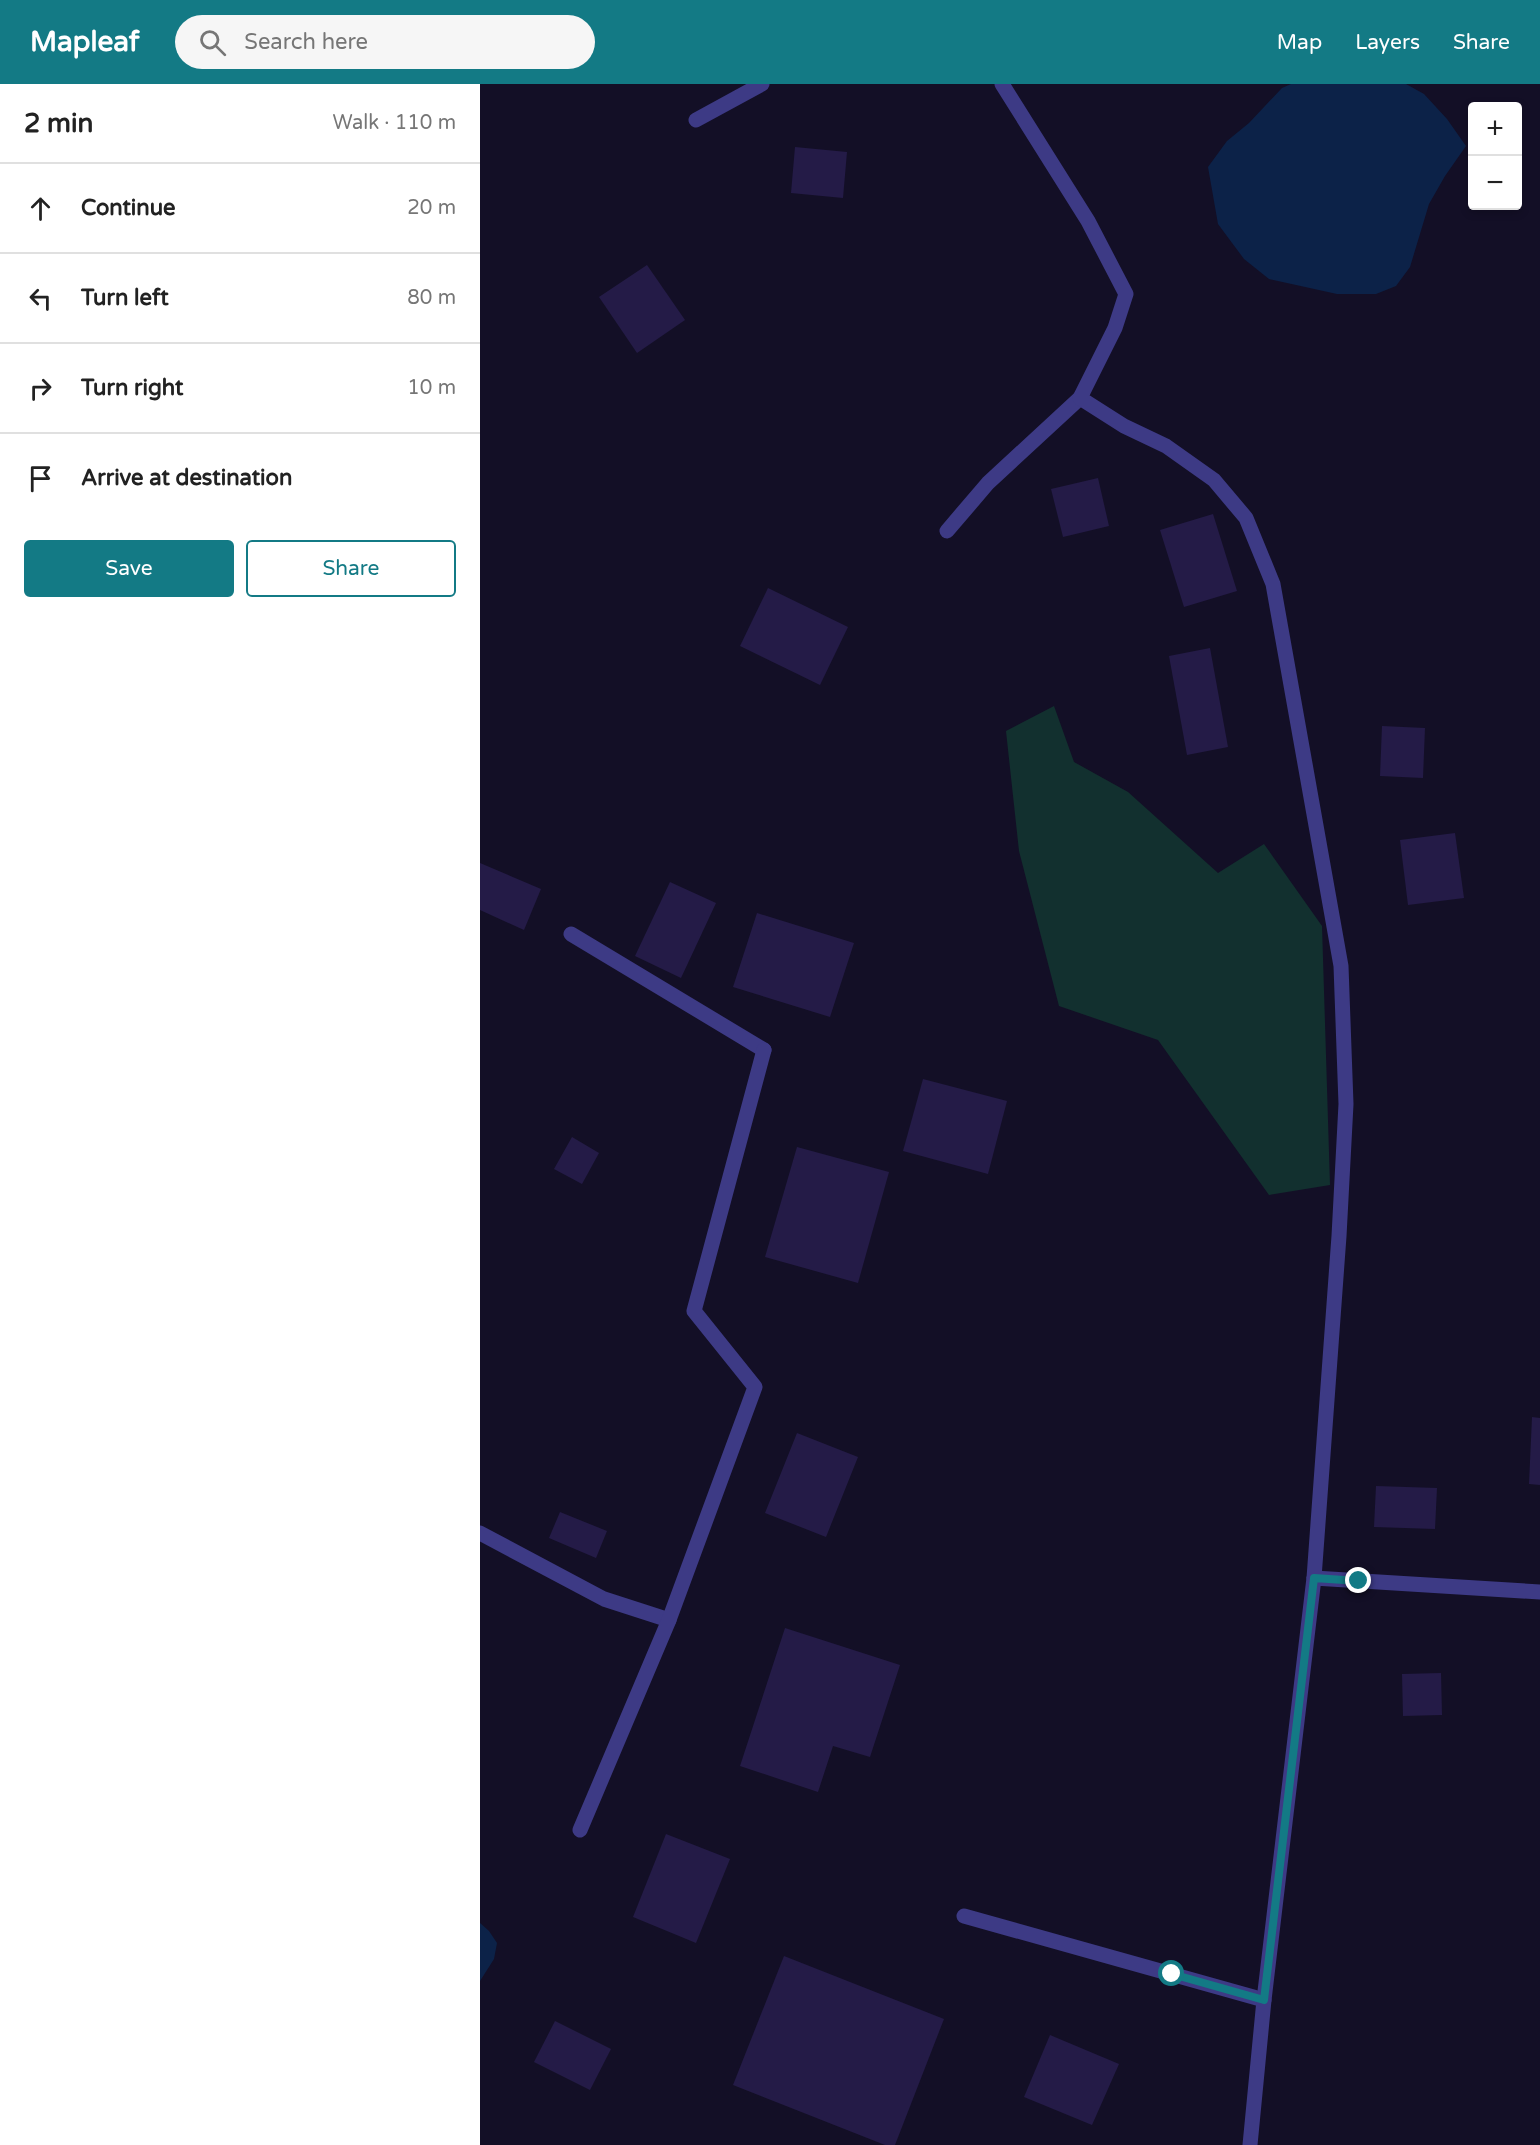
<!DOCTYPE html>
<html lang="en">
<head>
<meta charset="utf-8">
<style>
  body { margin:0; font-family:"Varela Round",sans-serif; background:#f6f6f6; color:#222 }
  .controls { position:absolute; right:18px; top:18px; display:grid; overflow:hidden; border-radius:6px; box-shadow:0 3px 9px #0003 }
  .controls button { width:54px; height:54px; display:grid; place-items:center; padding:0; border:0; border-bottom:2px solid #e0e0e0; background:#fff; color:#222; font:30px sans-serif }
  .stop { position:absolute; width:18px; height:18px; margin:-14px; border:4px solid #137a85; border-radius:50%; background:#fff }
  .stop.end { background:#137a85; border-color:#fff; box-shadow:0 2px 6px #0008 }
  .list { margin:0; padding:0; list-style:none }
  h2 { display:flex; justify-content:space-between; align-items:center; height:78px; margin:0; padding:0 24px; font-size:26px }
  h2 small { font-size:20px; font-weight:400; color:#767676 }
  .list li { display:grid; grid-template-columns:39px 1fr auto; gap:18px; align-items:center; box-sizing:border-box; height:90px; padding:0 24px; border-top:2px solid #e0e0e0 }
  .list b { display:block; font-size:22px; white-space:nowrap }
  .list em { font-size:20px; font-style:normal; color:#767676 }
  .actions { display:flex; gap:12px; padding:18px 24px }
  .actions a { flex:1; padding:14px 0; border:2px solid #137a85; border-radius:6px; text-align:center; font-size:21px; color:#137a85 }
  .actions .main { background:#137a85; color:#fff }
  .icon { flex:none; width:33px; height:33px; fill:none; stroke:currentColor; stroke-width:2; stroke-linecap:round; stroke-linejoin:round }
  .map { position:relative; flex:none; width:1060px; height:2061px; overflow:hidden }
  header { display:flex; align-items:center; gap:36px; box-sizing:border-box; height:84px; padding:0 30px; background:#137a85; color:#fff }
  header strong { font-size:28px }
  nav { display:flex; gap:33px; margin-inline-start:auto; font-size:21px }
  .search { width:420px; height:54px; background:#f6f6f6; display:flex; align-items:center; gap:15px; box-sizing:border-box; padding:0 21px; border-radius:33px; color:#767676; font-size:22px }
  main { display:flex }
  aside { flex:1; background:#fff }
  .map>svg:first-child { display:block }
  .green { fill:#12302f }
  .water { fill:#0c2248 }
  .building { fill:#241b47 }
  .lines { fill:none; stroke-linecap:round; stroke-linejoin:round }
  .lane { stroke:#3d3a85; stroke-width:15 }
  .street { stroke:#3d3a85; stroke-width:15 }
  .route { stroke:#137a85; stroke-width:8 }
</style>
</head>
<body>
<header>
<strong>Mapleaf</strong>
<div class="search"><svg class="icon" aria-label="search" viewBox="0 0 24 24"><circle cx="10" cy="10" r="6"/><path d="M15 15l6 6"/></svg>Search here</div>
<nav><a>Map</a><a>Layers</a><a>Share</a></nav>
</header>
<main>
<aside>
<h2>2 min<small>Walk · 110 m</small></h2>
<ul class="list">
<li><svg class="icon" aria-label="ahead" viewBox="0 0 24 24"><path d="M12 20V5M6 11l6-6 6 6"/></svg><div><b>Continue</b></div><em>20 m</em></li>
<li><svg class="icon" aria-label="left" viewBox="0 0 24 24"><path d="M17 20v-9H6M10 6l-5 5 5 5"/></svg><div><b>Turn left</b></div><em>80 m</em></li>
<li><svg class="icon" aria-label="right" viewBox="0 0 24 24"><path d="M7 20v-9h11M14 6l5 5-5 5"/></svg><div><b>Turn right</b></div><em>10 m</em></li>
<li><svg class="icon" aria-label="arrive" viewBox="0 0 24 24"><path d="M6 21V4h12l-3 4 3 4H6"/></svg><div><b>Arrive at destination</b></div></li>
</ul>
<div class="actions"><a class="main">Save</a><a>Share</a></div>
</aside>
<div class="map">
<svg width="1060" height="2061" viewBox="0 0 1060 2061">
  <rect width="100%" height="100%" fill="#130f26"/>
  <polygon class="green" points="574,622 594,678 648,708 738,789 784,760 842,842 850,1101 789,1111 678,956 579,922 539,767 526,647"/>
  <g class="water">
    <polygon points="811,0 926,0 944,10 967,35 986,62 965,92 949,120 930,183 916,202 896,210 857,210 789,195 764,175 738,140 728,83 747,57 769,39 802,4"/>
    <polygon points="0,1839 9,1847 17,1859 14,1875 0,1897"/>
  </g>
  <g class="building">
    <polygon points="315,63 367,68 363,114 311,109"/>
    <polygon points="167,181 205,236 157,269 119,213"/>
    <polygon points="618,394 629,442 583,453 571,405"/>
    <polygon points="733,430 757,507 704,523 680,446"/>
    <polygon points="288,504 368,543 340,601 260,562"/>
    <polygon points="730,564 748,663 707,671 689,572"/>
    <polygon points="902,642 945,644 943,694 900,692"/>
    <polygon points="975,749 984,814 928,821 920,756"/>
    <polygon points="0,779 61,805 44,846 0,826"/>
    <polygon points="190,798 236,819 201,894 155,872"/>
    <polygon points="277,829 374,859 350,933 253,903"/>
    <polygon points="443,995 527,1017 508,1090 423,1067"/>
    <polygon points="92,1053 119,1069 102,1100 74,1085"/>
    <polygon points="317,1063 409,1088 378,1199 285,1173"/>
    <polygon points="1052,1333 1060,1334 1060,1401 1049,1400"/>
    <polygon points="317,1349 378,1373 346,1453 285,1429"/>
    <polygon points="896,1402 957,1404 955,1445 894,1443"/>
    <polygon points="80,1428 127,1447 116,1474 69,1454"/>
    <polygon points="305,1544 420,1581 390,1673 353,1662 338,1708 260,1682"/>
    <polygon points="961,1589 962,1631 923,1632 922,1590"/>
    <polygon points="186,1750 250,1775 216,1859 153,1833"/>
    <polygon points="304,1872 464,1935 415,2061 405,2061 253,2001"/>
    <polygon points="75,1937 131,1965 110,2006 54,1978"/>
    <polygon points="570,1951 639,1980 612,2041 544,2013"/>
  </g>
  <g class="lines">
    <g class="lane">
      <polyline points="216,36 282,0"/>
      <polyline points="467,447 508,399 600,314"/>
      <polyline points="91,850 284,966"/>
      <polyline points="834,1494 1060,1508"/>
      <polyline points="484,1832 784,1916"/>
    </g>
    <g class="street">
      <polyline points="522,0 608,137 646,210 635,244 600,314 644,342 686,362 734,396 766,434 793,500 861,882 866,1020 859,1152 834,1494 784,1916 770,2061"/>
      <polyline points="0,1449 124,1515 189,1536"/>
      <polyline points="100,1746 189,1536 275,1303 214,1227 284,966"/>
    </g>
  </g>
  <g class="lines">
    <polyline class="route" points="692,1890 784,1916 834,1494 879,1497"/>
  </g>
</svg>
<div class="controls">
<button>+</button>
<button>−</button>
</div>
<div class="stop" style="left:692px;top:1890px"></div>
<div class="stop end" style="left:879px;top:1497px"></div>
</div>
</main>
</body>
</html>
